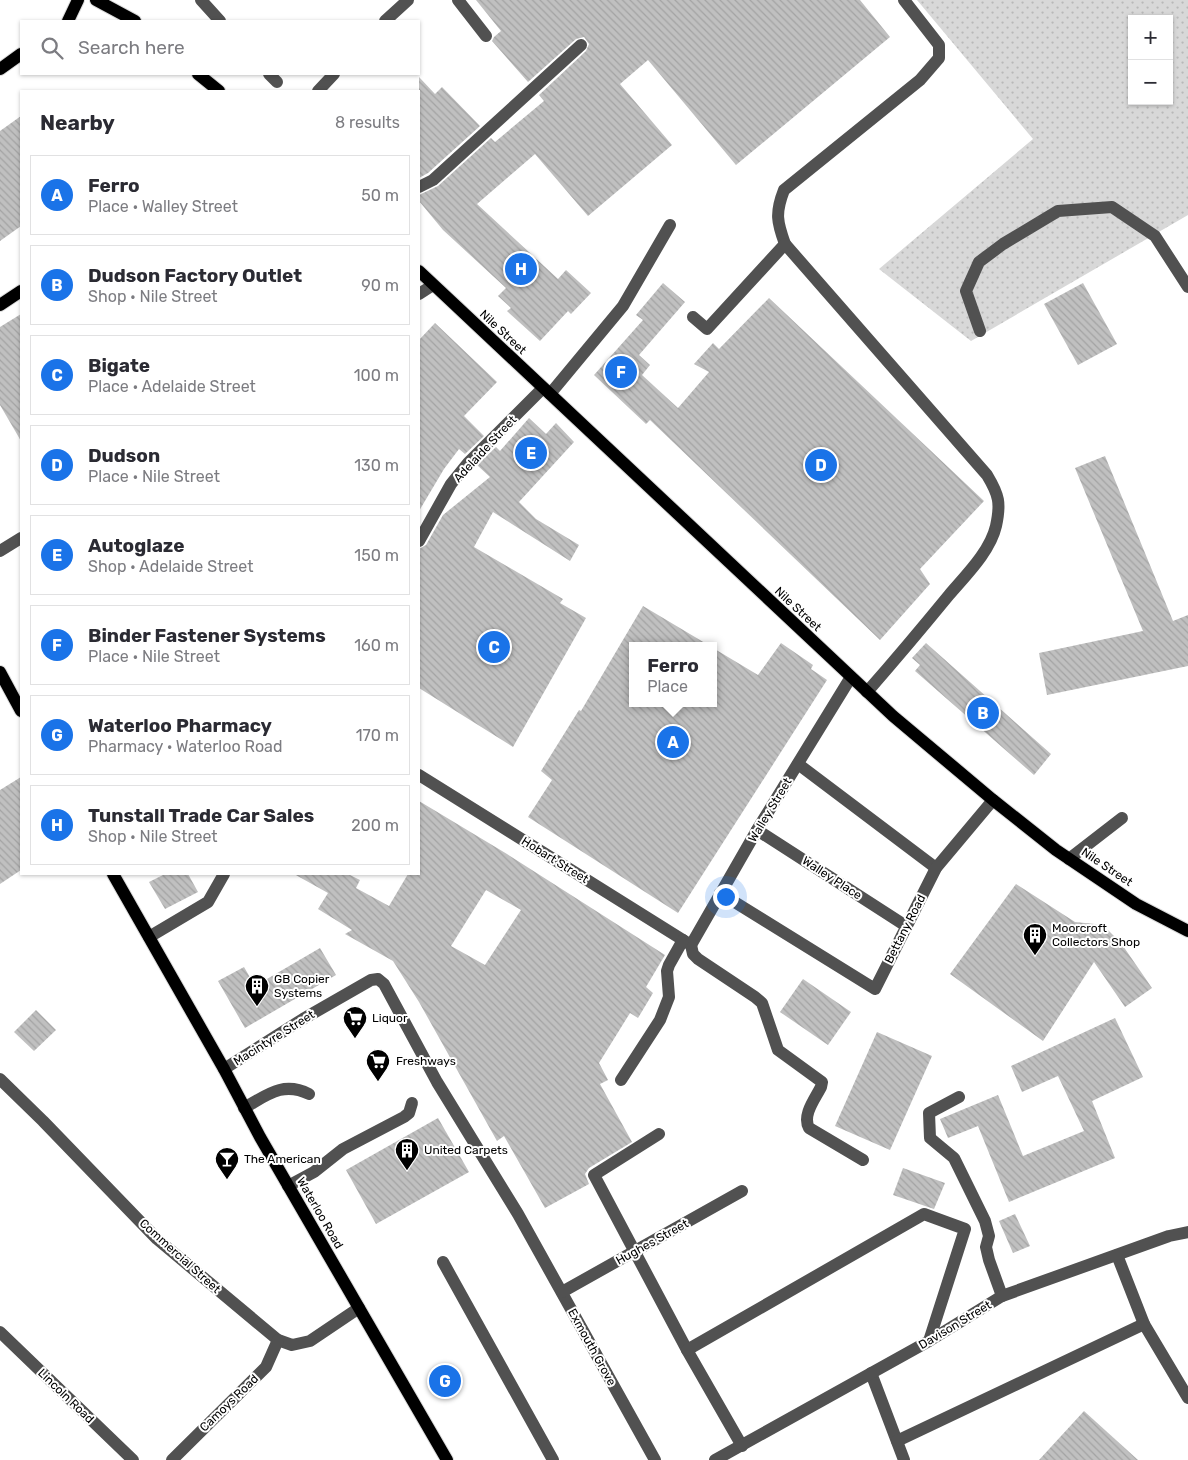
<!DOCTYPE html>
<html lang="en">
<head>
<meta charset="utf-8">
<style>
  body { margin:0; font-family:Rubik,sans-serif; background:#f7f7f7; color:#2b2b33 }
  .controls { position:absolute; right:15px; top:15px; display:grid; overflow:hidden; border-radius:0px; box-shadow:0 1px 4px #0004 }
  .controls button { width:45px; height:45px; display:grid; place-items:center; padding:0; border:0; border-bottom:1px solid #e1e1e2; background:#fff; color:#2b2b33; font:25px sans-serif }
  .you { position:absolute; left:725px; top:896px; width:18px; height:18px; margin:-12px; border:4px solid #fff; border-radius:50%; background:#1a73e8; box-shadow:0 0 0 8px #1a73e833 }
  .badge { display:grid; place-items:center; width:32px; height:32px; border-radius:50%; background:#1a73e8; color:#fff; font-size:16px; font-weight:700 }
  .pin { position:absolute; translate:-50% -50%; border:2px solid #fff; box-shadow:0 1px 5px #0006 }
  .popup { position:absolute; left:629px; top:642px; width:88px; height:65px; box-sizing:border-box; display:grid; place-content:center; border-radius:0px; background:#fff; filter:drop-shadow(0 1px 4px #0005); font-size:16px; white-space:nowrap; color:#7c7c81 }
  .popup b { font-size:19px; color:#2b2b33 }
  .popup::after { content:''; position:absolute; left:50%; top:100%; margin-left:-10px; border:10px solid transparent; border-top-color:#fff }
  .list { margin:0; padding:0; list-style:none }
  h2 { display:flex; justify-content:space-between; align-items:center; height:65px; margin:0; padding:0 20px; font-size:21px }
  h2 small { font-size:16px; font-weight:400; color:#7c7c81 }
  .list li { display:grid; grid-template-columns:32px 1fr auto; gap:15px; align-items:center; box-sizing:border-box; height:80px; margin:0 10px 10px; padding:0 10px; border:1px solid #e1e1e2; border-radius:0px }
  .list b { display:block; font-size:19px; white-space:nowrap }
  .list p { margin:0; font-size:16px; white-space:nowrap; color:#7c7c81 }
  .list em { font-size:16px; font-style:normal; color:#7c7c81 }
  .icon { flex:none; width:28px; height:28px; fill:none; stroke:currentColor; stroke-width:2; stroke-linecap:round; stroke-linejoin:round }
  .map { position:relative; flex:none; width:1188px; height:1460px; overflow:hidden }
  .search { position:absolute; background:#fff; box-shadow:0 1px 4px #0004; left:20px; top:20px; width:400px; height:55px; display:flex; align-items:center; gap:12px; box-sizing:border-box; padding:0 18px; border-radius:0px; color:#7c7c81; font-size:19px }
  .panel { position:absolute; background:#fff; box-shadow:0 1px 4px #0004; left:20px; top:90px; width:400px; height:785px; border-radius:0px }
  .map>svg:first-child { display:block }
  .park { fill:url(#park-dots); fill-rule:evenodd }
  .building { fill:url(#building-back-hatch); fill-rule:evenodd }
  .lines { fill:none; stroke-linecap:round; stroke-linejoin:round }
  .major-casing { stroke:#dbdbdb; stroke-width:14 }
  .minor { stroke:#515151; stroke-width:12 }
  .major { stroke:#000; stroke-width:12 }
  .labels { text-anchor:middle; stroke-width:4; stroke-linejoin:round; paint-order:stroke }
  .street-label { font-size:12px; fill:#000; stroke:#fff }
  .poi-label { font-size:12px; fill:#000; stroke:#fff; text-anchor:start }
</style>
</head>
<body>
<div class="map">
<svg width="1188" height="1460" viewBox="0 0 1188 1460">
  <defs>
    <pattern id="park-dots" width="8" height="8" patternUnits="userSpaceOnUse" patternTransform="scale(1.25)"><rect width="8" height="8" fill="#d8d8d8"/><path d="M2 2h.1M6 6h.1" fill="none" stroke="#b8b8b8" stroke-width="1.8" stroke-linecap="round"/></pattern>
    <pattern id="building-back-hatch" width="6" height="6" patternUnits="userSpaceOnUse" patternTransform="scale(1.25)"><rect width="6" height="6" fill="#c0c0c0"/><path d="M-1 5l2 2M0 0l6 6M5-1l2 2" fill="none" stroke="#a3a3a3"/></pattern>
  </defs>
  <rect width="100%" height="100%" fill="#fff"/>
  <path class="park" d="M917,0H1188V215L971,341L879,269L1033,139ZM1132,19H1169V101H1132Z"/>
  <g class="building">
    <polygon points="476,0 860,0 890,37 736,165 648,60 620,84 672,145 588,216 535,154 477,204 558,279 566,270 591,293 571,314 568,311 540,341 507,311 511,308 498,296 506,288 443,230 419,201 419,195 438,186 491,138 495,142 544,101 539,95 586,51 589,44 584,37 576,39 528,82 492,41 494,37 501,31"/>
    <polygon points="419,77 435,94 442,87 480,126 428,173 419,178"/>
    <polygon points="21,116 21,226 0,241 0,131"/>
    <polygon points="663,283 685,302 639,355 650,365 642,375 678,408 709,372 694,364 713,343 719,349 769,298 984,501 920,569 930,584 880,640 650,420 646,424 594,375 643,320 636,315"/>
    <polygon points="1083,283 1117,344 1078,365 1044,304"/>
    <polygon points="21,314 21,441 0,405 0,327"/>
    <polygon points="435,323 497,382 464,416 484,436 465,454 459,449 444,469 419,511 419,340"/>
    <polygon points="529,418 546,434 556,423 574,442 519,502 536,519 579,545 570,561 493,512 474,547 563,599 560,603 586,618 513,747 419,688 419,549 426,545 443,515 490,477 477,465 496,447 500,451"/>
    <polygon points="1105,456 1173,621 1188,615 1188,666 1047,695 1039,653 1143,631 1075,468"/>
    <polygon points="643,606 710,646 633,646 633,703 713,703 713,648 758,675 781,643 813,665 811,669 827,680 678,913 528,817 552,780 541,771 579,710 581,711"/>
    <polygon points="926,643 1051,754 1034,775 915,671 920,665 912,658"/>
    <polygon points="21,777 21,870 0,884 0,790"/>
    <path d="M419,801L507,854L665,955L646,987L653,993L638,1018L630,1013L599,1063L608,1080L600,1084L632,1142L589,1168L585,1174L589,1184L545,1208L504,1136L497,1141L419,1002L393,961L345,934L352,930L318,909L328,893L294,874H348L360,880L356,888L389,906L408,874H419ZM486,890L521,910L485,965L451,946Z"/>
    <polygon points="165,874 188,874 198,892 165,909 149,882"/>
    <polygon points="1016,884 1075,922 1095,924 1108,930 1121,943 1152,988 1125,1007 1094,962 1043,1041 950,974"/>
    <polygon points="320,948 336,975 245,1028 218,981 244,967 255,986"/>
    <polygon points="803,979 851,1012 828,1045 780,1012"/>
    <polygon points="36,1010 56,1030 34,1051 14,1032"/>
    <polygon points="1115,1018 1143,1077 1092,1101 1115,1158 1009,1202 978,1126 948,1138 940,1119 998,1095 1023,1156 1084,1131 1058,1076 1022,1092 1011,1066"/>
    <polygon points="877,1032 932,1056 890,1150 835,1126"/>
    <polygon points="438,1118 469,1172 376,1224 346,1170"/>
    <polygon points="903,1168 945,1183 934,1209 893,1195"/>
    <polygon points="1015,1214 1030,1246 1013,1253 999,1221"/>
    <polygon points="450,1364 462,1386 440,1398 428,1375"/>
    <polygon points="1084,1411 1138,1460 1039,1460"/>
  </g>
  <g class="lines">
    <g class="major-casing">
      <g id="major">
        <polyline points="96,0 135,21"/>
        <polyline points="68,21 78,0"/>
        <polyline points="0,69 21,54"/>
        <polyline points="198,74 219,91"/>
        <polyline points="419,271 893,716 993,800 1056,850 1136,904 1188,931"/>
        <polyline points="0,305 21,291"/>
        <polyline points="0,672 21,711"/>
        <polyline points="113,874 224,1069 260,1137 447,1460"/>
      </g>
    </g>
    <g class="minor">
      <polyline points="201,0 220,21"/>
      <polyline points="458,0 486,36"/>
      <polyline points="385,21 408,0"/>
      <polyline points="269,74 277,82"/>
      <polyline points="318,91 334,74"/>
      <polyline points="419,187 433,180 581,45"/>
      <path d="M785,244C777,222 775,213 784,190L920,80L939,58V45L904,0"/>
      <polyline points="419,294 433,285"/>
      <path d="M693,317L707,329L785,244L987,475C999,495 1001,503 996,526C990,552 965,576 949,595C922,628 895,660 867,692"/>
      <polyline points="980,331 966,291 979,262 1003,244 1058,211 1112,207 1155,236 1188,287"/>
      <polyline points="550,394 623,306 670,225"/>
      <polyline points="419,541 451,484 468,463 543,388"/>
      <polyline points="0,551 21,538"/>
      <polyline points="798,764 936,868"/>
      <polyline points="419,775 691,945"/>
      <polyline points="757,830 906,926"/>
      <polyline points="1069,859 1122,818"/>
      <polyline points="720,893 875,989 936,868 993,800"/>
      <polyline points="149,937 208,902 224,874"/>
      <path d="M691,945L693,954L698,959L755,997L762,1003L778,1050L822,1082L821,1087C815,1099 802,1115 809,1128L863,1160"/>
      <polyline points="691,945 757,830 851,677"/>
      <polyline points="224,1069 303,1019 371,980 378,979 384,984 437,1082 518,1214 655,1460"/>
      <polyline points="0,1079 43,1121 157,1239 278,1340 292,1345 310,1341 359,1308"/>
      <polyline points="621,1080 660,1020 669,997 667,971 669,965 683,940"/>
      <polyline points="959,1097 929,1113 930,1138 954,1158 985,1221 989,1236 986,1247 989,1260 1002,1296"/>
      <path d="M244,1108C267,1095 283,1081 309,1094"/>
      <polyline points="659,1134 594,1175 687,1350 742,1446"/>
      <polyline points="288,1186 314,1172 343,1149 404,1117 409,1113 412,1103"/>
      <polyline points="1117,1255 1144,1324 1188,1398"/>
      <polyline points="443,1262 553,1460"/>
      <polyline points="562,1292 742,1191"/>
      <polyline points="0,1332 133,1460"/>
      <polyline points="687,1350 924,1214 965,1229 929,1341"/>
      <polyline points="871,1373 904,1460"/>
      <polyline points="897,1441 1144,1324"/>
      <polyline points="172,1460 266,1367 278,1340"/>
      <polyline points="715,1460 929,1341 1002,1296 1169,1236 1188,1232"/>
    </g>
    <use href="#major" class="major"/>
  </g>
  <defs>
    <g id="building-pin" transform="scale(1.25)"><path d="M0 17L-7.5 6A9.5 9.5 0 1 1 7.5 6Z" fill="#000" stroke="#fff"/><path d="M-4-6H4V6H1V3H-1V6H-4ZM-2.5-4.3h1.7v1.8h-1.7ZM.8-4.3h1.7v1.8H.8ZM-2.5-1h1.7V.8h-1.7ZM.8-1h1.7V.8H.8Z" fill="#fff"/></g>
    <g id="supermarket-pin" transform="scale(1.25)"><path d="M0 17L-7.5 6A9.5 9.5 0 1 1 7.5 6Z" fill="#000" stroke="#fff"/><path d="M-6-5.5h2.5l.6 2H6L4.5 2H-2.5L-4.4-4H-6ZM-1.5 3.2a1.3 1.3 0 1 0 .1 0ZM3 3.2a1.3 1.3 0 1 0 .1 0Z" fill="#fff"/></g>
    <g id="bar-pin" transform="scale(1.25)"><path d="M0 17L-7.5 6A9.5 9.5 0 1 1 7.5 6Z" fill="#000" stroke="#fff"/><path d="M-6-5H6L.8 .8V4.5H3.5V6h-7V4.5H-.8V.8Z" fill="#fff"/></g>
  </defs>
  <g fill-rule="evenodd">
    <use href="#building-pin" x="1035" y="935"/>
    <use href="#building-pin" x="257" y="986"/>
    <use href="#supermarket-pin" x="355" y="1018"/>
    <use href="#supermarket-pin" x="378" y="1061"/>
    <use href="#building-pin" x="407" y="1150"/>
    <use href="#bar-pin" x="227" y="1159"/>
  </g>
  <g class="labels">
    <g class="street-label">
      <text transform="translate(503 332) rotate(43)" y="4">Nile Street</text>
      <text transform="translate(485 449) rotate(-47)" y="4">Adelaide Street</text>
      <text transform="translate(798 609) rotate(43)" y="4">Nile Street</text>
      <text transform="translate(770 810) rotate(-59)" y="4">Walley Street</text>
      <text transform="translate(555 860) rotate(32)" y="4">Hobart Street</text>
      <text transform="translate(1107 867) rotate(34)" y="4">Nile Street</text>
      <text transform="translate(832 878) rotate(33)" y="4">Walley Place</text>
      <text transform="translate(905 929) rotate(-63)" y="4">Bettany Road</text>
      <text transform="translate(274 1038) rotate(-32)" y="4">Macintyre Street</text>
      <text transform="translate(320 1213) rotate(60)" y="4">Waterloo Road</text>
      <text transform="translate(652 1242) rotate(-29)" y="4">Hughes Street</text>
      <text transform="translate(180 1256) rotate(42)" y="4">Commercial Street</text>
      <text transform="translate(955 1325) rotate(-31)" y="4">Davison Street</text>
      <text transform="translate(592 1347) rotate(61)" y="4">Exmouth Grove</text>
      <text transform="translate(66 1396) rotate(44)" y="4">Lincoln Road</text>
      <text transform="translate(229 1403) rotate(-44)" y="4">Camoys Road</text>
    </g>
    <g class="poi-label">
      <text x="1052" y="932">Moorcroft<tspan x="1052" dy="14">Collectors Shop</tspan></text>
      <text x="274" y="983">GB Copier<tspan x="274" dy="14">Systems</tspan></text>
      <text x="372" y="1022">Liquor</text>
      <text x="396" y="1065">Freshways</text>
      <text x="424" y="1154">United Carpets</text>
      <text x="244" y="1163">The American</text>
    </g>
  </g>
</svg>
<div class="controls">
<button>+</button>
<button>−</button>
</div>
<div class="you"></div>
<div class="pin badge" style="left:673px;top:742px">A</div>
<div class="popup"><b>Ferro</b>Place</div>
<div class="pin badge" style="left:983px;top:713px">B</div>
<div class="pin badge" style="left:494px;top:647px">C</div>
<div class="pin badge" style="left:821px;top:465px">D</div>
<div class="pin badge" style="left:531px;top:453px">E</div>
<div class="pin badge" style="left:621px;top:372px">F</div>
<div class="pin badge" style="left:445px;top:1381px">G</div>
<div class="pin badge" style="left:521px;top:269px">H</div>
<div class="search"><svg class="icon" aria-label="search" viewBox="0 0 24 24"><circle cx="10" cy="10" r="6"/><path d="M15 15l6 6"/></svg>Search here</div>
<section class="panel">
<h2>Nearby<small>8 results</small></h2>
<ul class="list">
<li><span class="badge">A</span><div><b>Ferro</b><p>Place · Walley Street</p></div><em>50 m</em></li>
<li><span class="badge">B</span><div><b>Dudson Factory Outlet</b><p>Shop · Nile Street</p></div><em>90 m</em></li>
<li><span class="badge">C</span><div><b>Bigate</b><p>Place · Adelaide Street</p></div><em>100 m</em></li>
<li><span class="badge">D</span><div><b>Dudson</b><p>Place · Nile Street</p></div><em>130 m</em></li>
<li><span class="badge">E</span><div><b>Autoglaze</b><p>Shop · Adelaide Street</p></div><em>150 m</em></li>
<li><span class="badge">F</span><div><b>Binder Fastener Systems</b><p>Place · Nile Street</p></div><em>160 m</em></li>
<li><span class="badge">G</span><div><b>Waterloo Pharmacy</b><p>Pharmacy · Waterloo Road</p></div><em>170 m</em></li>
<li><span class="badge">H</span><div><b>Tunstall Trade Car Sales</b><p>Shop · Nile Street</p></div><em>200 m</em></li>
</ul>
</section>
</div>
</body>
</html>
